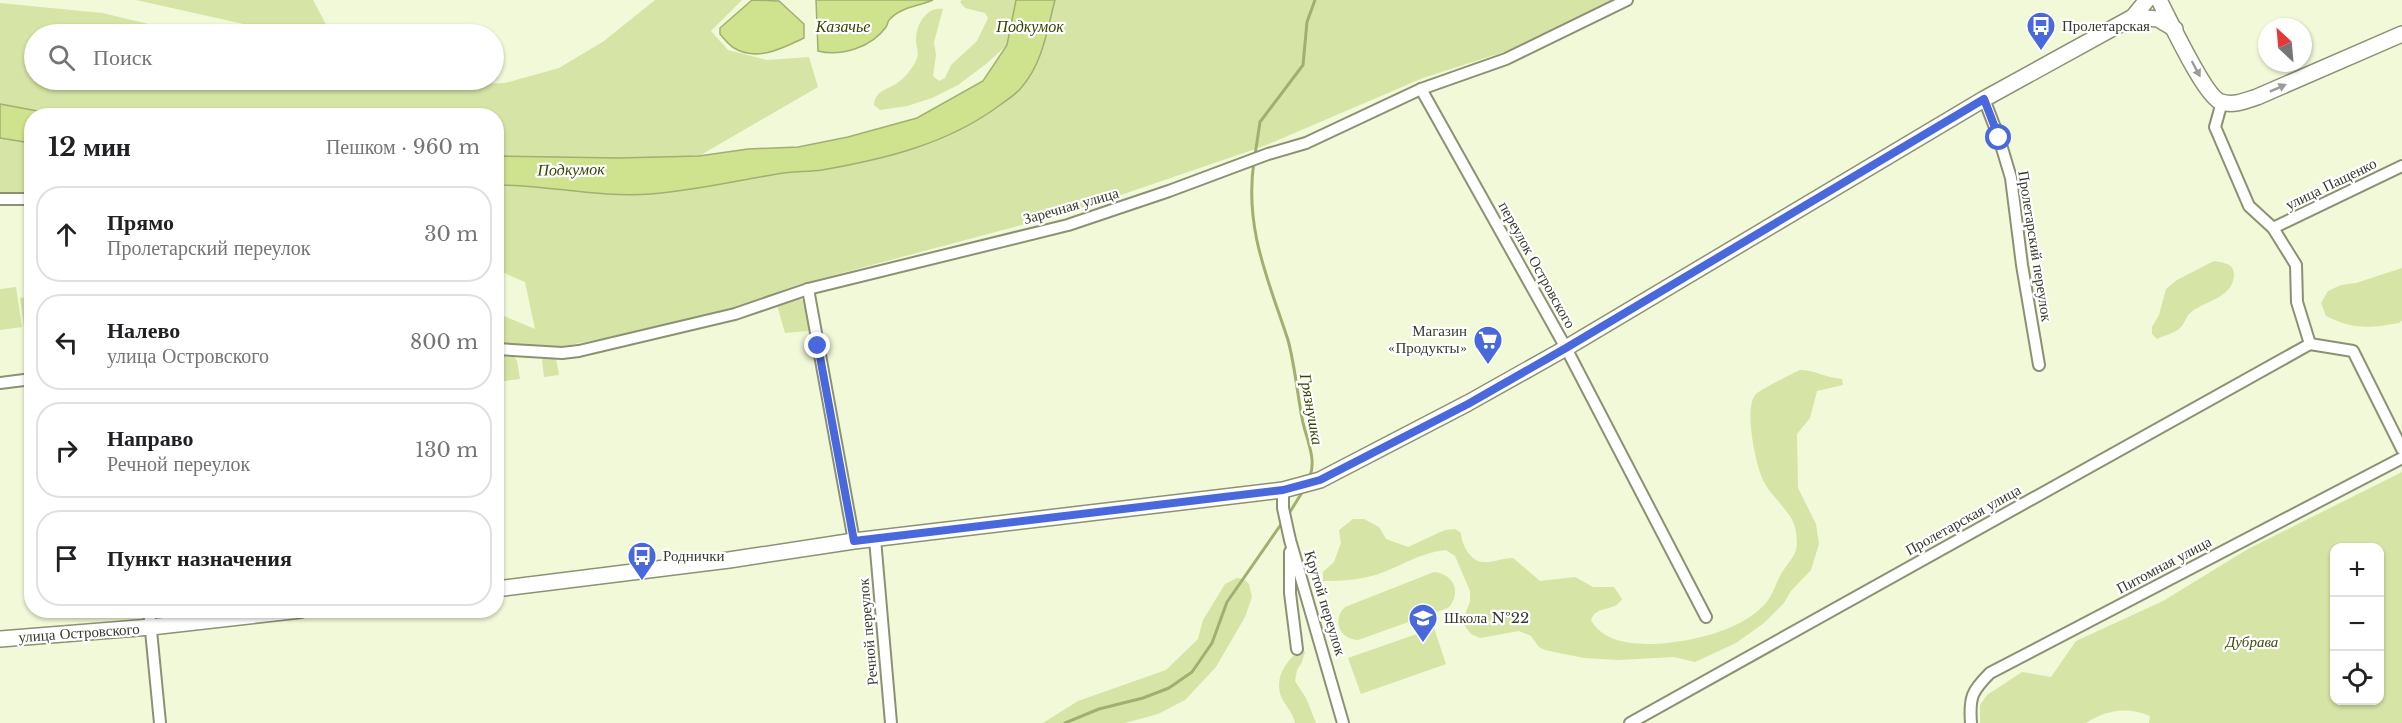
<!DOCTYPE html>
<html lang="ru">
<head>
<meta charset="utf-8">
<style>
  body { margin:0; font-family:"Libre Baskerville",serif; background:#f2f2f2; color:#202124 }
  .controls { position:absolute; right:18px; bottom:18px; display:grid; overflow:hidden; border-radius:12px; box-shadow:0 2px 4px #0004 }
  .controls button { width:54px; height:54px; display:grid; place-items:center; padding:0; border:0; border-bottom:2px solid #e0e0e0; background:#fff; color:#202124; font:30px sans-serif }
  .compass { position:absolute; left:2258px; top:18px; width:54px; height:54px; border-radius:50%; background:#fff; box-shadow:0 2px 4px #0004; rotate:334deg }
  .stop { position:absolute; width:18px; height:18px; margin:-14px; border:4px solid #4968dc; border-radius:50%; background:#fff }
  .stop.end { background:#4968dc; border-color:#fff; box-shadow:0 2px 6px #0008 }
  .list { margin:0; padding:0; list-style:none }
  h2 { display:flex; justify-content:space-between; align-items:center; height:78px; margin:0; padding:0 24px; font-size:26px }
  h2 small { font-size:20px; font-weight:400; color:#757577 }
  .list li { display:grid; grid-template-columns:39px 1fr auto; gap:18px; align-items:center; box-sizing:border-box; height:96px; margin:0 12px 12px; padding:0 12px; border:2px solid #e0e0e0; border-radius:24px }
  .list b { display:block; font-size:22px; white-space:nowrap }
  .list p { margin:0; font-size:20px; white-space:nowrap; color:#757577 }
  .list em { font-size:20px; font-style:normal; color:#757577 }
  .icon { flex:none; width:33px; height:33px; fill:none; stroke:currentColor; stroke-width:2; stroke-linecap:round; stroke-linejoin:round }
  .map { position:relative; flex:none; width:2402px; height:723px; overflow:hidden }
  .search { position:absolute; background:#fff; box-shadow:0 2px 4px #0004; left:24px; top:24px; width:480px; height:66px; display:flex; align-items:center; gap:15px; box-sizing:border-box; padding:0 21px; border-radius:33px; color:#757577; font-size:22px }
  .panel { position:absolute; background:#fff; box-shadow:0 2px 4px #0004; left:24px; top:108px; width:480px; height:510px; border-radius:24px }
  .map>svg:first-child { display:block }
  .green { fill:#d6e4a5; fill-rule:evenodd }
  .water { fill:#cfe28d; stroke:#a1af70; stroke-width:1.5 }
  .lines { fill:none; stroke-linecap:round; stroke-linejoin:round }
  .stream { stroke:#a1af70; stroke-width:3 }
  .street-casing { stroke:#8b9274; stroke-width:14 }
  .secondary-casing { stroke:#8b9274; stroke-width:18 }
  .street { stroke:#fff; stroke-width:10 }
  .secondary { stroke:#fff; stroke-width:15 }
  .oneway { fill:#9a9c96 }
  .route { stroke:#4968dc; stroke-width:8 }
  .labels { text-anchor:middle; stroke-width:4.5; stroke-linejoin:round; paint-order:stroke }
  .poi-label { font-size:15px; fill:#36392c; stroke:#fff; text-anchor:start }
  .street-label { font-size:15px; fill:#36392c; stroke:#fff }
  .park-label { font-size:15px; font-style:italic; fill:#414b0b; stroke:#fff }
  .water-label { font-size:16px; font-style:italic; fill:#374100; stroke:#fff }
</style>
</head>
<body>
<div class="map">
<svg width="2402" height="723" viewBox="0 0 2402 723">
  <rect width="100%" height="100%" fill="#f1f9d8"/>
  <g class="green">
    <polygon points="136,0 313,0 331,34 289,34"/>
    <polygon points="655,0 742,0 711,31 728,50 767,60 809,57 818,87 699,156 618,158 497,156 496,116 64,116 0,104 0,3 102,13 191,34 34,34 34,80 406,80 447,86 505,83 559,68 604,41"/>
    <path d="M962,0H1016L1007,45L986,64L958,85L932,98L907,106L880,110L874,105C875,91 886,90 896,84C904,79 914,67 917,58C919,52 916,46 916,40C916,24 927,6 943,9L934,42L936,55L933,76L939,81L945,78L951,65L977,41L988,18L985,13L965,8L960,2Z"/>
    <path d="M1055,0H1617L1507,51L1423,78L1264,146L1074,211L797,285L732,309L685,322L554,348C535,349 516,344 497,343V313L535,329L525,282L497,270V185C548,185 599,198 651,194C693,191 735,181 777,174C792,171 807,172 822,170C885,159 948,144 1000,105C1007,100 1015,95 1021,88C1043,63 1047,30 1055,0Z"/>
    <polygon points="0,138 31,143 31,195 0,194"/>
    <path d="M2214,261C2224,263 2234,263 2234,275C2233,299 2202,301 2189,314C2186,317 2185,322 2182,326C2176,333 2165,335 2157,339L2152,334V327L2159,315L2166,289L2177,280Z"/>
    <path d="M2402,268V320L2399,323C2369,328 2354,330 2326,316L2321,303L2328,291L2341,285L2356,283Z"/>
    <polygon points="16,287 22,327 0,330 0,289"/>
    <polygon points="798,296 805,303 811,328 808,331 785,333 777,305"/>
    <polygon points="31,297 31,333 25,334 20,298"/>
    <polygon points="497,355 514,357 517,361 520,379 497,382"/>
    <polygon points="547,357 556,358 559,375 544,377 542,360"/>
    <path d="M1800,370C1814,370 1827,378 1842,379L1843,385L1817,391L1810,418L1797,434L1798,488L1816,524L1819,544L1811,570L1791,591L1784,603L1764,623L1736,643L1695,662L1674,657L1618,660L1584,658L1545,650L1539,647L1531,636L1519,631L1480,638L1471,634L1464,625L1463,619L1470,602V591L1455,556L1446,550C1422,552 1405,564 1384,572C1363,580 1344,581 1323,581V572L1334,562L1341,543L1339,530L1353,519H1364L1379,527L1386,539L1408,547L1445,530L1455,529L1461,533C1461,544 1471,562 1483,562C1493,563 1502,558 1513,558L1540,581L1575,577L1593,587H1614L1622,599C1614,613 1597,604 1591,620C1602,641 1629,644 1651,644C1686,643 1740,632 1765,604C1772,596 1775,586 1780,576C1792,555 1801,556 1795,527C1792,513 1771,496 1764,482C1756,467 1743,407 1756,394C1760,390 1795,372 1800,370Z"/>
    <path d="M2402,472V723H2149L2150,716C2127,706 2106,710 2086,723H1980V705L1987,695L2022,672L2051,677L2076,641L2163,601L2248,549ZM2334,548H2380V700H2334Z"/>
    <path d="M1434,572C1454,574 1462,593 1448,608L1358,640C1339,639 1332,620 1345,607Z"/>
    <polygon points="1237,578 1244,579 1249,584 1252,597 1245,617 1216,667 1185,700 1158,714 1125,723 1043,723 1078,701 1166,670 1198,639 1203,620 1225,584"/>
    <polygon points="1434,628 1446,664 1361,694 1348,658"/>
    <path d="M1302,648L1305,652L1302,662L1297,670L1295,681L1306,698L1316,723H1295C1293,714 1289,710 1284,702C1271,680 1286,661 1302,648Z"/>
  </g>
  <g class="water">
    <path d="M752,0L779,1L804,24V38C783,48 757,62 734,48C729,45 724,39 720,34V28Z"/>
    <path d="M816,0H933C919,6 901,7 890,19C886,23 889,23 886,27C872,47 841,57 818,51Z"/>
    <path d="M1016,0H1055C1047,30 1043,63 1021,88C1015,95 1007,100 1000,105C948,144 885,159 822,170C807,172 792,171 777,174C735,181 693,191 651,194C599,198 548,185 497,185V156L618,158L699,156L748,149L798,147L848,137L917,118L983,81L1007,45Z"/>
    <polygon points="0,104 59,115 64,115 32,116 31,143 0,138"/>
  </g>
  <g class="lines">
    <g class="stream">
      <polyline points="1255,155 1260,122 1303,65 1307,22 1315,0"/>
      <path d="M1254,161C1244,228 1268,279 1288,340C1295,366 1297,392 1302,418C1305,436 1317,458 1310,476"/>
      <polyline points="1288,515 1303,491"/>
      <polyline points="1065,723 1099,709 1143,698 1169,688 1192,672 1212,643 1227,602 1282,523"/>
    </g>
    <g class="street-casing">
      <g id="street">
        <polyline points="1421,89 1566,348 1706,617"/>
        <polyline points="1984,99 1999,138 2011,178 2022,265 2039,365"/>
        <polyline points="2222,102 2215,127 2249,206 2273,228 2296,265 2297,302 2310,344 2353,351 2402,449"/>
        <polyline points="0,199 32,199"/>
        <polyline points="2273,228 2402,166"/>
        <polyline points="808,289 854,541"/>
        <polyline points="496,349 562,353 579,351 735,314 808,289 1068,225 1169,191 1268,154 1306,143 1421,89 1506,59 1627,0"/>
        <polyline points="0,383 32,379"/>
        <polyline points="1283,490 1283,508 1290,540 1343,723"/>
        <polyline points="875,539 891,723"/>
        <polyline points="1290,552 1290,593 1297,649"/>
        <polyline points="149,610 160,723"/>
        <polyline points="1630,723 2310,344"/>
        <path d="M1971,723C1969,697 1972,691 1990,673L2402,458"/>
      </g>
    </g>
    <g class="secondary-casing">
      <g id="secondary">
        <path d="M2159,0C2169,19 2205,97 2221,102C2233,106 2245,101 2257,97L2402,34"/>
        <polyline points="2133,17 2158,19 2175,29"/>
        <polyline points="496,589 729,560 854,541 1283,490 1320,480 1468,403 1566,348 1984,99 2133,17 2147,0"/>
        <polyline points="0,639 151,627 301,610"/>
      </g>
    </g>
    <use href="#street" class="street"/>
    <use href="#secondary" class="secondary"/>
  </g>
  <defs><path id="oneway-solid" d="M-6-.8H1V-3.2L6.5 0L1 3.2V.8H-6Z" transform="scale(1.5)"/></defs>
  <g class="oneway">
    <use href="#oneway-solid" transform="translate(2196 69) rotate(62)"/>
    <use href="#oneway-solid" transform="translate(2278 88) rotate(-24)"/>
  </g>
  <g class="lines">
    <polyline class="route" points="818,346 854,541 1283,490 1320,480 1468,404 1566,348 1984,99 1999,138"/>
  </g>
  <defs>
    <g id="bus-pin" transform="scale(1.5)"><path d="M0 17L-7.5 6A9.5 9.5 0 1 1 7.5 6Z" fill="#4968dc" stroke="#fff"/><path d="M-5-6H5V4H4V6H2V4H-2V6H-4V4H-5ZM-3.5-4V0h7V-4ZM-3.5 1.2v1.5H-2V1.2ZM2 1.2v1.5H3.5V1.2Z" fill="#fff"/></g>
    <g id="supermarket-pin" transform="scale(1.5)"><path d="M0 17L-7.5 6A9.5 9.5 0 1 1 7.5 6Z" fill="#4968dc" stroke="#fff"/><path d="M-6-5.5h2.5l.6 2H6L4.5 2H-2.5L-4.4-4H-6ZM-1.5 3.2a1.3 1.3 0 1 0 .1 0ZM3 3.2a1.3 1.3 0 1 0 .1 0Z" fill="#fff"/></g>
    <g id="school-pin" transform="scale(1.5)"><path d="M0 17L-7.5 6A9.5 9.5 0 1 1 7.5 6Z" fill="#4968dc" stroke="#fff"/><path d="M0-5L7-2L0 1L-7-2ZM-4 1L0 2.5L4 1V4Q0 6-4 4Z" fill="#fff"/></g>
  </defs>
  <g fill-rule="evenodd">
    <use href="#bus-pin" x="2041" y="26"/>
    <use href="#supermarket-pin" x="1488" y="340"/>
    <use href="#bus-pin" x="642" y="556"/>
    <use href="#school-pin" x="1423" y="618"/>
  </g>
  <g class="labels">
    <g class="poi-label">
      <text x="2062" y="31">Пролетарская</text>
      <text x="1467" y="336" text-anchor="end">Магазин<tspan x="1467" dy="17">«Продукты»</tspan></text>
      <text x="663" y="561">Роднички</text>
      <text x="1444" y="623">Школа №22</text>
    </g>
    <g class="street-label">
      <text transform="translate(2331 184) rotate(-26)" y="5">улица Пащенко</text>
      <text transform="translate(1071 206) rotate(-16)" y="5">Заречная улица</text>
      <text transform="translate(2035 246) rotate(81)" y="5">Пролетарский переулок</text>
      <text transform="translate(1537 265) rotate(61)" y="5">переулок Островского</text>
      <text transform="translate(1963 520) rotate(-29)" y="5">Пролетарская улица</text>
      <text transform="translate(2164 565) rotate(-28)" y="5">Питомная улица</text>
      <text transform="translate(1325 603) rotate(73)" y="5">Крутой переулок</text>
      <text transform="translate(868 632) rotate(-95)" y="5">Речной переулок</text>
      <text transform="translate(79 633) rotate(-4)" y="5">улица Островского</text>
    </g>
    <g class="park-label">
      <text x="2252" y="647">Дубрава</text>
    </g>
    <g class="water-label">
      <text x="843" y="32">Казачье</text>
      <text x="1030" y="32">Подкумок</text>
      <text transform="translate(571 169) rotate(-1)" y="6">Подкумок</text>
      <text transform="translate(1312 409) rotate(80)" y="6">Грязнушка</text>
    </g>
  </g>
</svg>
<div class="controls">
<button>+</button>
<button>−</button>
<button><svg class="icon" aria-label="locate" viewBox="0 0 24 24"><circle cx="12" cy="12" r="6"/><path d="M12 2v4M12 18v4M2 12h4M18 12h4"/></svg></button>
</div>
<svg class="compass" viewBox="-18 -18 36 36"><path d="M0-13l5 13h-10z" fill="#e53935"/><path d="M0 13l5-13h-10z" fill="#757577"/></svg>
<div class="stop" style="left:1999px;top:138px"></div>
<div class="stop end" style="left:818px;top:346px"></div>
<div class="search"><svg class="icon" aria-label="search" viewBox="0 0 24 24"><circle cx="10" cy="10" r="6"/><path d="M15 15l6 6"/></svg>Поиск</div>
<section class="panel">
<h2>12 мин<small>Пешком · 960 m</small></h2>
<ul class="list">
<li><svg class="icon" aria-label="ahead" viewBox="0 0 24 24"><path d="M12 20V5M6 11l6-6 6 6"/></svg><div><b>Прямо</b><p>Пролетарский переулок</p></div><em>30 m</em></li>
<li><svg class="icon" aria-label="left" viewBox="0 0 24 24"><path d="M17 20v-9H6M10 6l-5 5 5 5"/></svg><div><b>Налево</b><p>улица Островского</p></div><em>800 m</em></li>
<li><svg class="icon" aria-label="right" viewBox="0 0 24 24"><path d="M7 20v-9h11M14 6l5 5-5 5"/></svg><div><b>Направо</b><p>Речной переулок</p></div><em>130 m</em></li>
<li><svg class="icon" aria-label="arrive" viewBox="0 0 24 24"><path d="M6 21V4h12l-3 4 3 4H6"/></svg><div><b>Пункт назначения</b></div></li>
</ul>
</section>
</div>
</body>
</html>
